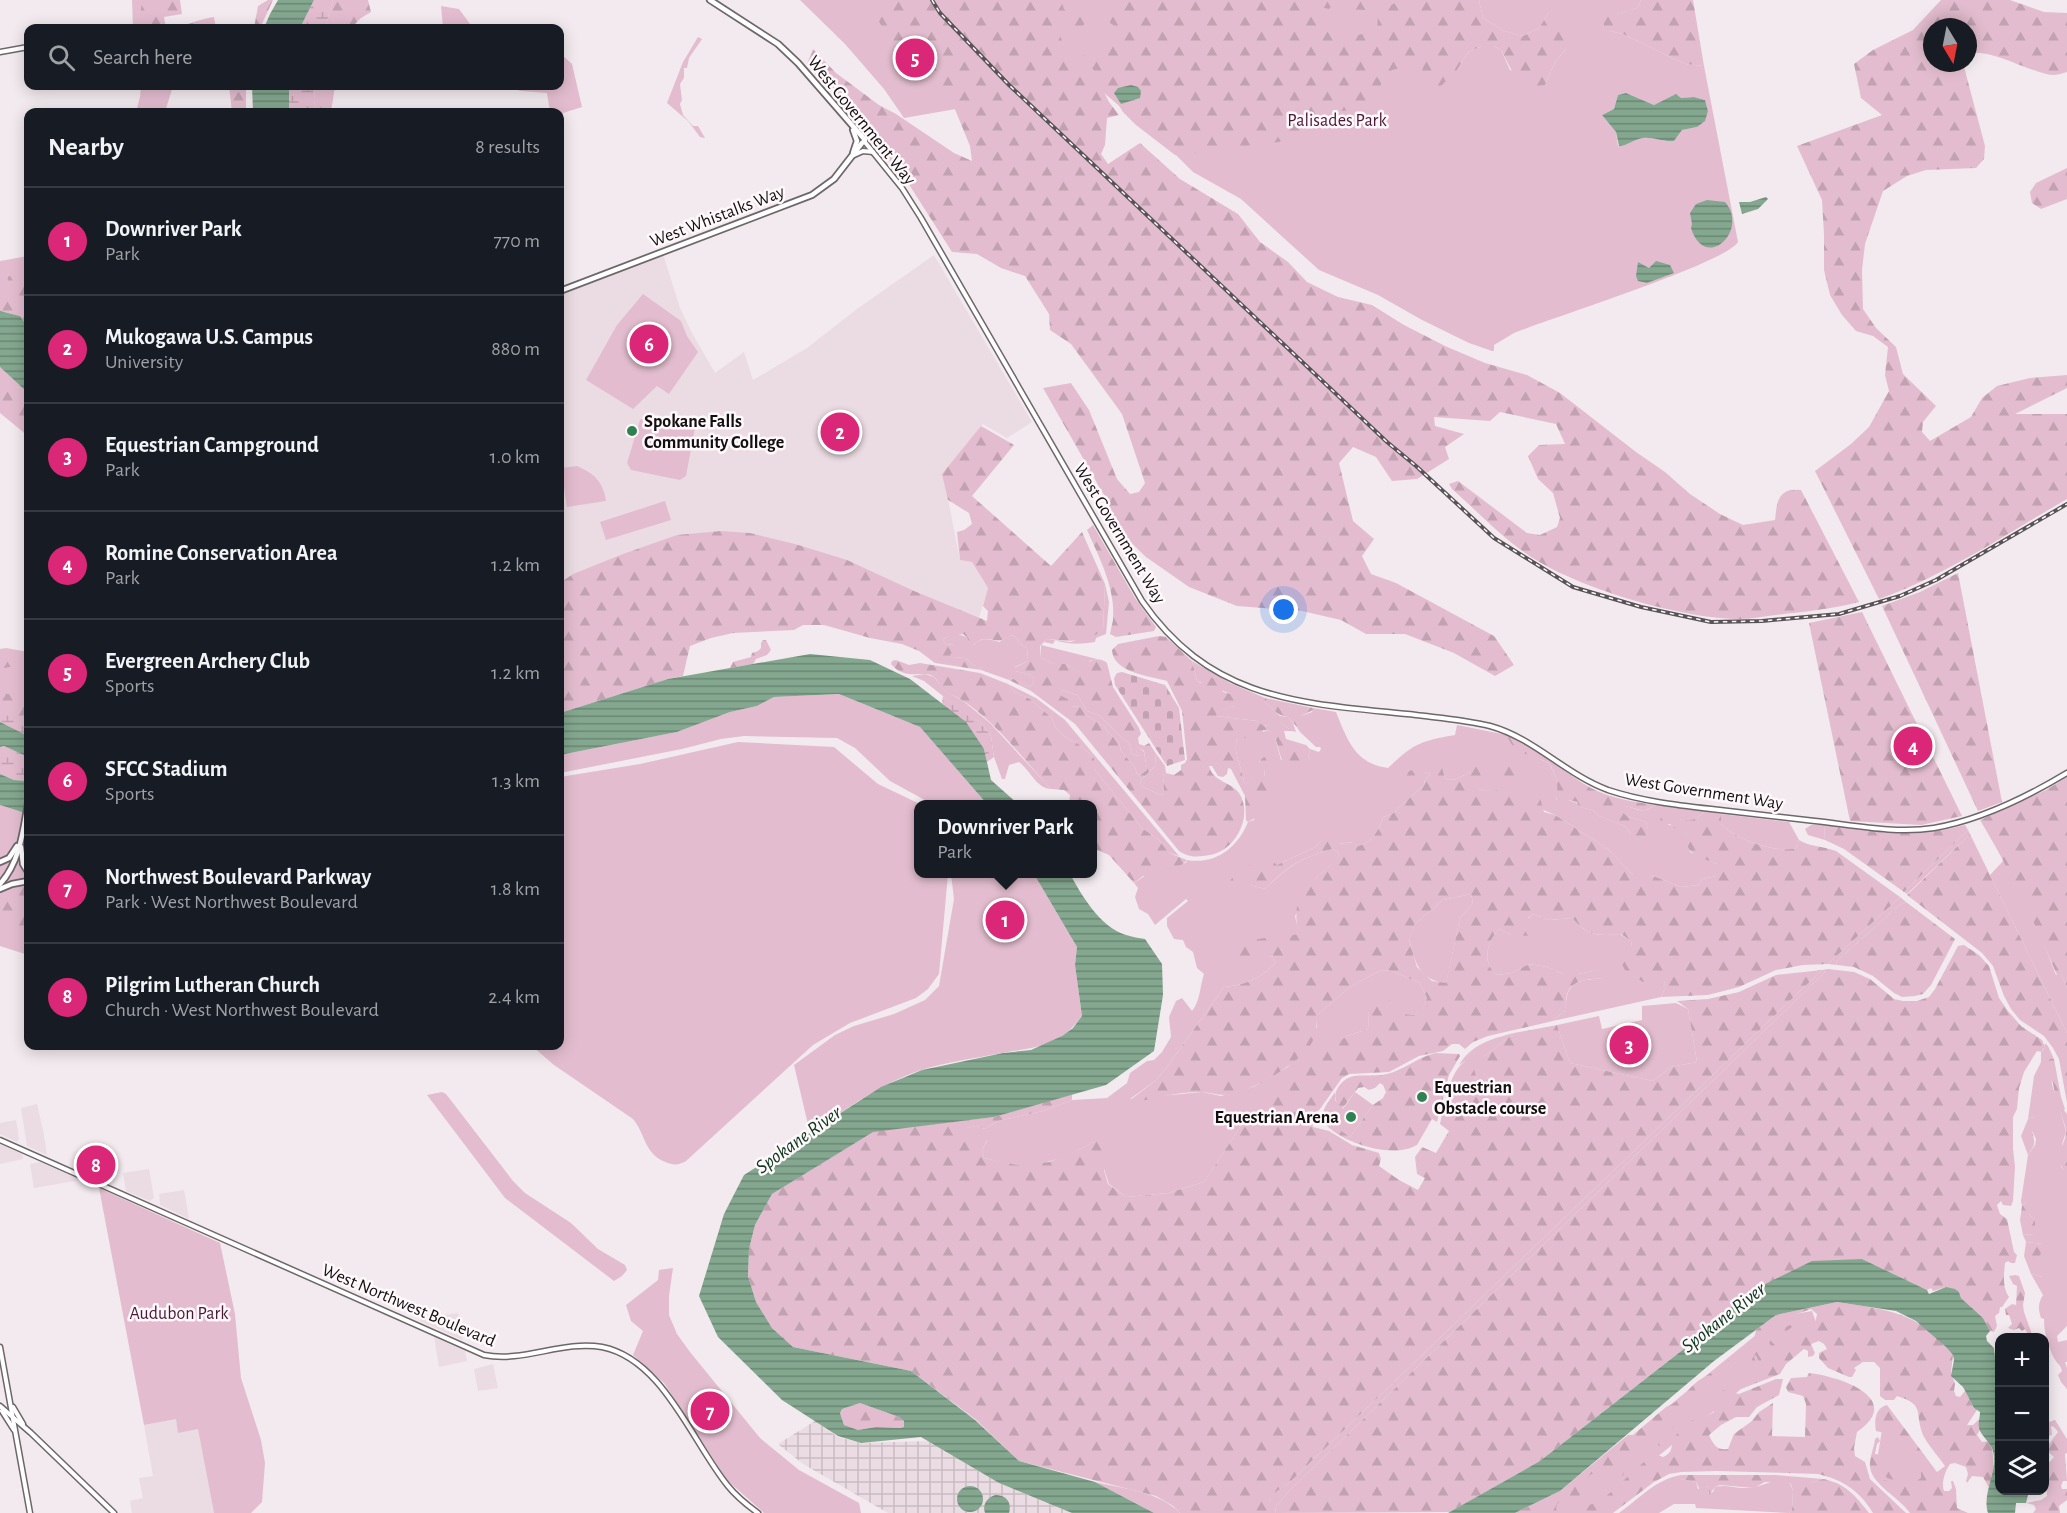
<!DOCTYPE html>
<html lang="en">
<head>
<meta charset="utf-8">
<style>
  body { margin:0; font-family:"Alegreya Sans",sans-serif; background:#242831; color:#f1f3f6 }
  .controls { position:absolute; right:18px; bottom:18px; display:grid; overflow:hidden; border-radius:12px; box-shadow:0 3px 15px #0003 }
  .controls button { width:54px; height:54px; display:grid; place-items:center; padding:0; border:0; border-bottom:2px solid #363941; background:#171b24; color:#f1f3f6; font:30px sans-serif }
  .compass { position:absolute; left:1923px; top:18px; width:54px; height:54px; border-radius:50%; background:#171b24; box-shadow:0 3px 15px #0003; rotate:170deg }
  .you { position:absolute; left:1284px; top:610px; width:21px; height:21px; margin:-15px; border:4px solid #fff; border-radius:50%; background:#1a73e8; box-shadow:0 0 0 9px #1a73e833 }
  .badge { display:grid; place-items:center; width:39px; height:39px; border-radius:50%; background:#db2777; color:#fff; font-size:20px; font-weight:700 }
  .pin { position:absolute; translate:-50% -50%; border:3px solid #fff; box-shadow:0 2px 6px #0006 }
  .popup { position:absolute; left:914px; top:800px; width:183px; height:78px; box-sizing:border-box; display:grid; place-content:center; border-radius:12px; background:#171b24; filter:drop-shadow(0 2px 4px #0005); font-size:20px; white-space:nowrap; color:#9ea1a6 }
  .popup b { font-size:22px; color:#f1f3f6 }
  .popup::after { content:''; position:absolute; left:50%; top:100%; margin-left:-12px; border:12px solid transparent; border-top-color:#171b24 }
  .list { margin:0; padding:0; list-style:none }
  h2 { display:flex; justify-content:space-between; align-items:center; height:78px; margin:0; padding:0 24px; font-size:26px }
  h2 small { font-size:20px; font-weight:400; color:#9ea1a6 }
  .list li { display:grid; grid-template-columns:39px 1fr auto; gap:18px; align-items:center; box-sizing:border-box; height:108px; padding:0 24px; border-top:2px solid #363941 }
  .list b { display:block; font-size:22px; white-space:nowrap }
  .list p { margin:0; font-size:20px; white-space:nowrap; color:#9ea1a6 }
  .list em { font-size:20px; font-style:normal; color:#9ea1a6 }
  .icon { flex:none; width:33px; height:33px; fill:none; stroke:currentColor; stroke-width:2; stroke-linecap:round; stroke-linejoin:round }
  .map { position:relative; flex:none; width:2067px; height:1513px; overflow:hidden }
  .search { position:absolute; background:#171b24; box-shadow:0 3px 15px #0003; left:24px; top:24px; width:540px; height:66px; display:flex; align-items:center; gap:15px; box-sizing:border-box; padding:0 21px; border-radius:12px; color:#9ea1a6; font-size:22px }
  .panel { position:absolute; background:#171b24; box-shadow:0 3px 15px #0003; left:24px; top:108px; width:540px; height:942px; border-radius:12px }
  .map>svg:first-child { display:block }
  .built { fill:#ebdce3 }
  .industrial { fill:url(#industrial-grid) }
  .green { fill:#e3bdcf; fill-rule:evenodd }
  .forest { fill:url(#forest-firs); fill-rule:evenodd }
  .wetland { fill:url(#wetland-marsh) }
  .cemetery { fill:url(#cemetery-stones) }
  .water { fill:url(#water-rules); fill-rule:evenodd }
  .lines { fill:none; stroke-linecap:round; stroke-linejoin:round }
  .secondary-casing { stroke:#6e676a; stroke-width:7 }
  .primary-casing { stroke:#6e676a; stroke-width:8 }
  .secondary { stroke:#fff; stroke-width:4 }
  .primary { stroke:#fff; stroke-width:4.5 }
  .rail-casing { stroke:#585356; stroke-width:4 }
  .rail { stroke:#fef8fb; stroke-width:1.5; stroke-dasharray:4.5; stroke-linecap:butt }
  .poi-dot { fill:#308152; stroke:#fef8fb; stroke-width:2 }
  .labels { text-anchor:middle; stroke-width:5; stroke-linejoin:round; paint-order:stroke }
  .street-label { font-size:18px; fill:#120f11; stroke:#fef8fb }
  .park-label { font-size:18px; fill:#4a1935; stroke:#fef8fb }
  .poi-label { font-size:18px; font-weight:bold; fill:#120f11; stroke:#fef8fb; text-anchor:start }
  .water-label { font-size:20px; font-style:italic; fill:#0a371e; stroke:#fef8fb }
</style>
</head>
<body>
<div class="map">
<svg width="2067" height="1513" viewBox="0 0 2067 1513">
  <defs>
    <pattern id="industrial-grid" width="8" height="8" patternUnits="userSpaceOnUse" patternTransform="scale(1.5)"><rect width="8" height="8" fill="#ebdce3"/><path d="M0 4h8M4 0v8" fill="none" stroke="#c8bcc2"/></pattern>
    <pattern id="forest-firs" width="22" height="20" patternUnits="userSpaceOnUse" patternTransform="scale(1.5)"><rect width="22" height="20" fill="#e3bdcf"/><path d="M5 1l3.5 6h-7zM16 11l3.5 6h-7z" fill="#c2a1b1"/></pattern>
    <pattern id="wetland-marsh" width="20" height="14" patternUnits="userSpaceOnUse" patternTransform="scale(1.5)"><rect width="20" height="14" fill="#e3bdcf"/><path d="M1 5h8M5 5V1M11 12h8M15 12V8" fill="none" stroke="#c2a1b1"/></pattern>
    <pattern id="cemetery-stones" width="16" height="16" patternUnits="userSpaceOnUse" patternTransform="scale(1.5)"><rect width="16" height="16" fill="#e3bdcf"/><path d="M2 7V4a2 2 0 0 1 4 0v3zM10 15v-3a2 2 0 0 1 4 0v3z" fill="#c2a1b1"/></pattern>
    <pattern id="water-rules" width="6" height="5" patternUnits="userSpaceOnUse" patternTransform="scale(1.5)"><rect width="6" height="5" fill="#84a78f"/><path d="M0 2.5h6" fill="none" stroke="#6b8673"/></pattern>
  </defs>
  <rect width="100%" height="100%" fill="#f2eaee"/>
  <g class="built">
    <polygon points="662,251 680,308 692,333 715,373 744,352 753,380 807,348 857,309 934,255 1032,422 1007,438 983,424 943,474 960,560 972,562 988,588 979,618 930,601 560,594 560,291"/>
    <polygon points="37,1104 43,1130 47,1155 27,1146 21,1108"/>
    <polygon points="16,1120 19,1139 17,1142 0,1134 0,1123"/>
    <polygon points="0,1144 22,1154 23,1159 0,1164"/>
    <polygon points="40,1162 81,1180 34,1188 30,1164"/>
    <polygon points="149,1169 154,1198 150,1201 126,1191 123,1173"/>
    <polygon points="184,1190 189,1219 160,1205 159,1194"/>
    <polygon points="458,1313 463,1336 462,1340 420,1321 421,1318"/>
    <polygon points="434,1337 465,1351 467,1361 439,1367"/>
    <polygon points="493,1364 498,1388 478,1391 474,1369"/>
    <polygon points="196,1415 214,1513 132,1513 130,1501 143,1498 139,1478 153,1476 144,1425"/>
  </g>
  <polygon class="industrial" points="815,1421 838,1437 861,1443 929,1441 999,1483 1072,1513 888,1513 803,1464 778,1444"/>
  <g class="green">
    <polygon points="132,0 168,0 145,28 133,28"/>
    <path d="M800,0H1441L1457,70L1468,52L1482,46H1494L1501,50L1510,70L1545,85L1555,62L1566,49L1549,12L1539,28L1523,36L1504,31L1483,18L1479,0H1641L1637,8L1617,14L1610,31L1623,34L1685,64L1704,66L1738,242C1726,263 1548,319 1514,333L1494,345V351H1492L1469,343L1422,320L1378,295L1319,270L1241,199L1193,172L1176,155L1095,85L904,118L884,89L845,44ZM1626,93L1654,105L1676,95L1681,98L1694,97L1705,100L1708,111L1697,127L1682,130L1674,141C1663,142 1653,137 1643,138C1634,139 1627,146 1618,146L1616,132L1602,115L1614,109L1618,95ZM1728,205L1733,222L1692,224Z"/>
    <polygon points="441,6 459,9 473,28 443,28"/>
    <polygon points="698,37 702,39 689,58 687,68 684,68 684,78 680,84 682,100 680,104 683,115 693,126 698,126 705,138 700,137 688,121 667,103 683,62"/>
    <polygon points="560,53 572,64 582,107 560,114 550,112 547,93 521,91 504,86 560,86"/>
    <polygon points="141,86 173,86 165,112 136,112 140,97"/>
    <polygon points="28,256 28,309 0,311 0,261"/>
    <polygon points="643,294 681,321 687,336 698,352 669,394 657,386 633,409 586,380 617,325"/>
    <polygon points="647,416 691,420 695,428 686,476 680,480 631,470 627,463 640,420"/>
    <path d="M577,466C595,474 603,482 606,501L567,507L561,468Z"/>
    <polygon points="665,501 671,520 606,540 600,522"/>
    <path d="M1105,584L1109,602L1106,634L1096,638L1095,642C1080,644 1069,645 1055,640L1053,644L1044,642L1047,639L1071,642L1103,630Z"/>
    <path d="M957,634L967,637L973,645C982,637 988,639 999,642L1010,635L1016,637L1019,643L1027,648L1028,661L1015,667V671L1031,675L1034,679L1033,684L1029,687L1012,678L1009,680L981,670L980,667L973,665L966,658L952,657L950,655L954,645L945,644L943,640L946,637Z"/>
    <polygon points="1041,645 1097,659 1089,661 1090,672 1087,676 1081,676 1067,664 1054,664 1041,658"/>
    <polygon points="6,648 28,652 28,712 19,732 0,722 0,649"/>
    <polygon points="1192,661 1230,683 1265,698 1264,701 1280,716 1288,717 1293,723 1296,732 1292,731 1280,722 1263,726 1257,721 1216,716 1216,712 1234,706 1231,694 1197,681"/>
    <path d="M925,674L934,677L945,691L962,700L990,723L1051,789C1036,788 1031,771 1019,762L1009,765L1005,779H1002L994,757L991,736L981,723L953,704L924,681L912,676Z"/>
    <polygon points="1008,684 1036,698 1065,720 1179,856 1169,853 1159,840 1142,828 1094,769 1094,758 1080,745 1064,736 1056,728 1052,718 1030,699 1015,692"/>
    <polygon points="1062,690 1077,695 1087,711 1100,716 1122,738 1129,743 1132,754 1140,756 1136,751 1136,745 1144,752 1147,770 1140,775 1137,774 1135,767 1121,751 1119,742 1107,731 1105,727 1086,715 1080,707 1072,706 1059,695"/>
    <polygon points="839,694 920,727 987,804 932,804 890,781 855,748 837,738 744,736 721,739 682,749 560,773 560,755 677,732 730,712 757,706 774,697"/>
    <path d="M1313,708L1336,712C1347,739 1355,764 1388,768C1413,744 1420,741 1455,735L1457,725L1507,735C1513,752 1535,756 1549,763C1556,777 1561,785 1556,800H1568L1577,803L1580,807L1593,810L1599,816L1625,826L1631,834L1648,829L1646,822L1627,816L1621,811V806C1636,805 1640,817 1655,805L1705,811C1687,829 1681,815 1661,818L1660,821L1684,831L1687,835L1690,852L1717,864V876L1702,879L1698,885L1681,887L1651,875H1633L1608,849L1555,815L1498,790L1484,791L1479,789L1470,768V772L1457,779L1449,780L1445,778L1442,767L1421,774L1429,772L1430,775L1425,779L1424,785L1392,814L1383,817C1379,830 1372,843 1358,846L1352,842L1338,844V842L1321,841L1315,847L1277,865L1270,860L1271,851L1250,885L1265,889C1290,865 1299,859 1332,849L1339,853L1336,861L1316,878L1295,916L1299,934L1283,939L1268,938L1261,959L1272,956L1275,963C1261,979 1244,985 1224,987L1167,1067L1155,1081L1130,1099L1202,1092L1221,1096L1253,1087L1288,1067L1317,1027V1015L1350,987L1381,970L1392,971L1420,983L1427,998L1422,1011L1414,1015L1369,1010L1368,1029L1347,1036L1240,1127L1204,1182L1168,1193L1126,1197L1109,1184L1095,1141C1074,1154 1041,1168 1016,1165C1005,1164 994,1160 984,1158L982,1150L987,1141L969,1140L965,1128L976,1126L985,1129L998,1121L1043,1111L1072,1100L1107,1098L1127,1083L1130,1073L1147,1061L1154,1060L1162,1052L1171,1037L1169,1017L1176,1001L1182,998L1192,1011C1200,1002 1200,986 1204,974L1197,968L1193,952L1186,947L1183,940L1174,939L1167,926V918L1188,901L1186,899L1155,925L1148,914L1139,909L1135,897L1138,888L1134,883L1157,868L1186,863L1187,860C1216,865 1238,847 1248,822L1254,820L1264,777L1265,770L1260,760L1258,767L1247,784L1244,782C1243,769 1231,750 1238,738C1251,738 1258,730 1270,731L1274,734L1281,760L1308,759L1310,749L1319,752L1321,749L1320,747H1316L1300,732L1296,726H1301V716L1312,712Z"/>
    <path d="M738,742L834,747L878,784L920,804H918V874H948L939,974L928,989L916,998L850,1023L813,1045L686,1161C678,1166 672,1165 663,1161C644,1152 645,1133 633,1119L554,1065L532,1046H560V777L640,764Z"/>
    <polygon points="1155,752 1165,766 1166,773 1163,776 1164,794 1160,795 1141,786 1140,781 1156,765"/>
    <polygon points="0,805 28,814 28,955 0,946"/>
    <path d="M1721,814L1789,822L1799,840L1796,848C1776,854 1735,839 1721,824Z"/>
    <polygon points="1811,825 1824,825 1825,840 1808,835 1805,829"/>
    <polygon points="1968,830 1970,834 1907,894 1904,892"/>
    <polygon points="2004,860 2038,929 2056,975 2061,975 2067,987 2067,1033 1990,875"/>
    <path d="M951,874H1034L1077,947L1075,965L1082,1016C1059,1047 1036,1047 1002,1053C976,1058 946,1062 921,1070C880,1084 845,1110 810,1133L794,1065L835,1035L854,1026L894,1014L925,1000L939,986L954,899Z"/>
    <path d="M1471,894L1473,903L1460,918L1446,984C1418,978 1416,964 1409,939L1415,924L1443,900Z"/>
    <polygon points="1900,897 1906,902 1899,905 1836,962 1837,965 1828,964"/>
    <path d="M1533,914L1549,920L1572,918C1588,936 1597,936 1620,934L1631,941L1632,947L1664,981L1666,986L1661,997L1553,1021L1566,1010C1565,981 1579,980 1604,978L1598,970L1578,974H1563L1547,967L1529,964L1512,973L1497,975C1481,962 1487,942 1499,929L1511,935Z"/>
    <polygon points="1828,969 1289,1491 1276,1506 1275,1513 1272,1513 1269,1502 1270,1495 1289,1483 1822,970"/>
    <polygon points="1676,1003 1688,1009 1697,1062 1671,1067 1653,1081 1570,1063 1557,1025 1599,1016 1602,1029 1642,1020 1642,1006"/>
    <path d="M1514,1033L1485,1056L1483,1073L1494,1085L1490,1093L1478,1094L1474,1086L1476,1075L1465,1061L1459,1065C1472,1044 1491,1039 1514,1033Z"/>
    <path d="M2042,1040L2048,1046L2054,1059H2053C2049,1072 2051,1089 2059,1101L2061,1097L2065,1109L2061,1113L2066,1132L2062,1144L2061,1167L2067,1172V1326L2057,1336L2058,1342L2067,1340V1362H2065L2067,1368V1389L2061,1382L2058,1375L2062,1371C2061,1365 2057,1364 2054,1358C2048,1346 2044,1333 2044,1319L2041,1318C2038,1309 2038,1303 2043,1295L2031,1274L2043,1277L2038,1259L2043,1244L2026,1242L2023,1235L2035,1234V1220L2029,1214L2027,1201L2022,1206L2021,1201L2028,1155L2035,1145L2036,1139L2032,1131L2034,1117L2028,1119L2034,1076L2041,1062V1052L2044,1049L2045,1043Z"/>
    <polygon points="442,1092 446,1094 513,1181 525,1193 571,1223 598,1249 625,1265 627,1270 622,1276 614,1281 505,1198 427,1095"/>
    <path d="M1335,1092V1100L1343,1109L1355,1092L1373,1105L1350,1137L1327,1123L1326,1125C1318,1112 1328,1103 1335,1092Z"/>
    <polygon points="99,1188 220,1243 235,1314 241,1378 261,1440 265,1463 262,1502 251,1513 214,1513 198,1429 178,1433 176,1419 144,1425"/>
    <polygon points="673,1268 669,1296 669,1315 677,1334 690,1352 760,1438 799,1470 859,1503 861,1513 764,1513 727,1480 664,1383 633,1355 643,1331 631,1321 626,1305 658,1280 659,1270"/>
    <polygon points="1812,1311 1820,1333 1793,1347 1588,1513 1553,1513 1545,1507 1778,1317"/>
    <polygon points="1882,1430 1896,1434 1931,1475 1914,1490 1886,1484 1876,1466"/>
    <path d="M1681,1475V1479L1696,1482L1698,1489L1709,1486L1708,1494L1713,1492L1715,1487C1725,1484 1734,1488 1744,1488C1756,1488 1769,1483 1780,1478L1776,1475L1823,1479L1810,1483H1790L1793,1491L1792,1510L1789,1513L1696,1508L1695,1504H1674L1659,1513H1619C1639,1499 1656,1479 1681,1475Z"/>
    <path d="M1095,1482C1124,1489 1158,1491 1180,1513H1154Z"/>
  </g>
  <g class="forest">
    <polygon points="150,0 180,0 182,14 164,17 166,28 142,28 139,17 142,4"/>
    <polygon points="268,0 273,0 260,28 254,28 258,6"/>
    <polygon points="333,0 368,0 371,12 361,18 351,28 325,28"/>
    <path d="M866,0H1039L1051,15L1064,45L1100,84L1109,102L1119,115L1107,118L1105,145L1101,154L1108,164L1140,143L1180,179L1238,214L1260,242L1288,262L1307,282L1338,297L1372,305L1404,325L1445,346L1485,363L1527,375L1560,393L1636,452L1665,472L1690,494L1720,514L1743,525L1775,520C1777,501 1778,488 1801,490L1859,602C1829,610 1799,612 1768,616C1759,617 1750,619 1741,619C1683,619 1585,590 1536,560C1506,542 1478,512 1452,489L1449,484L1458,481L1527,533L1540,535L1557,527L1560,518L1553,493L1538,479L1528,456L1539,445L1565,444L1556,424L1500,412L1490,421L1434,417L1435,426L1464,434L1445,447L1449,459L1417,479L1392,481L1376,457L1353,447L1339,463L1353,521L1374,539L1362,556L1371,574L1396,583L1494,636L1514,665L1495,676L1454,653L1405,634H1366L1341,620L1302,611L1237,606L1189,587L1146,557L1115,527L1108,502L1043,388L1071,383L1089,410L1117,479L1130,494L1139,492L1145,483L1122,414L1071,344L1050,330L1049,314L1025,276L1001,268L977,254L952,252L910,186L846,107L807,64L813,49L836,73L879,105L896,114L954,153L972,161L970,146L952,102L958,87H933L910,73Z"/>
    <polygon points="1053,0 1061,0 1064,9 1069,14 1075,13 1080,0 1096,0 1073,47"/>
    <polygon points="1116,0 1333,0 1334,3 1329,9 1311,5 1308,11 1315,18 1321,31 1343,30 1358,35 1377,30 1378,16 1365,10 1345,9 1345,0 1384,0 1390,6 1399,0 1479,0 1483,18 1504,31 1523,36 1539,28 1549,12 1562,13 1571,28 1566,49 1555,62 1545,85 1529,89 1517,81 1501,50 1494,46 1482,46 1468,52 1457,70 1440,87 1425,79 1422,71 1425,59 1416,64 1392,70 1382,83 1374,101 1363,110 1337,111 1315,118 1313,122 1289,138 1279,142 1175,155 1136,125 1123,112 1102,78 1081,58 1086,54 1092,52 1118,29 1104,18 1110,5"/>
    <polygon points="1641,0 1693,0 1704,66 1685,64 1623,34 1610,31 1604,26 1603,18 1637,8"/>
    <path d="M1941,0H2010L2044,12L2067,13V72C2063,73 2057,75 2053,75C2032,74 1986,45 1968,55V27H1932V63H1963L1985,146L1984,159L1976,168L1926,170L1907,176L1883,191L1865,244L1862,270L1863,309L1876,328L1896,347L1903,374L1936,406L1923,422L1922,432L1930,441L1971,417L1982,398L1997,386L2030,378L2067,375V388L2015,414H2067V499C2006,534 1946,575 1879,599L1815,471L1851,444L1869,427L1889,391L1885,375L1888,347L1873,336L1856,331L1842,315L1830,295L1824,270V235L1822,200L1797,146L1882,115L1861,98L1854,64L1873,50L1913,30Z"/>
    <path d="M214,17L216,28H169C185,27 198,19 214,17Z"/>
    <polygon points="229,86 246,86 246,112 232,112"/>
    <polygon points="315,86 335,86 331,112 316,112 314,100"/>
    <polygon points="2067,168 2067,199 2041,209 2032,203 2030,192 2036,183"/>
    <polygon points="21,267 28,267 28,327 20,316 0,311 0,299 7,289 8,277"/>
    <polygon points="0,367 28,393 28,436 0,413"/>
    <path d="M981,426L1014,445L972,496L1051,566L1082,532L1105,584L1103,630C1084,644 1069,641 1047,639L1040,646L1041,658L1054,664H1067L1082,676H1087L1089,672L1087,664C1092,658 1101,658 1107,663L1113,687L1139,728L1141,734L1138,738L1139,744L1144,746L1149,743L1155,752L1156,765L1140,781L1141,786L1160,795L1164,794L1163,776L1166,773L1174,775L1181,770V765L1185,763L1187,759L1182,711L1167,681C1150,676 1113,673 1112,650L1118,644L1159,636L1166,637L1192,661L1197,681L1201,683L1211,677L1220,683L1223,692L1231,694L1237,691L1238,693L1234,706L1217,712L1216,716L1257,721L1264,726L1268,725L1271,720L1280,722L1292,731H1284L1286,739L1306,745L1310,749L1308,759C1273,780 1285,746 1270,731L1263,730L1260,740L1254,741L1249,738H1238C1231,750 1243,769 1244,782L1247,783C1253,776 1257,762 1264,757H1267L1264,776C1272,784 1271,792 1268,802L1259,805L1257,817L1248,822L1246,820L1245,796L1231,769L1228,768L1227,774L1223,777L1218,776L1212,766H1209C1213,782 1230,781 1239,793C1254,816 1235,851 1210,855C1198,857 1189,858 1179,851L1075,724L1031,691L1009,680L1012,678L1029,687L1033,684L1034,679L1031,675L1015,671L1014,668L1028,661L1027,648L1019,643L1016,637L1010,635C1000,644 996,639 985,639C979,639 976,643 971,646L967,637L963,634L946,637L943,640L945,644L960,646V650L950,654L952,657L966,658L973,665L980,666L981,670L935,663L919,651L902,644L870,638L824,625H803L794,630L733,633L711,638L690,646L683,676L668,679L560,713V583L573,574L623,554L677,535L721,531L750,533L795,544L847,560L914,591L987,621L988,611L983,606L988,588L972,562L960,560L957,532L964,530L972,524L969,513L948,500L942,474ZM1062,690L1077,695L1087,711L1100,716L1122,738L1129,743L1132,754L1141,756L1136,751V746L1144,751L1147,770L1140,775L1137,774L1135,767L1121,751L1119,742L1107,731L1105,727L1086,715L1080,707L1072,706L1069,700L1060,695Z"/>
    <path d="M1093,525L1135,598L1156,627L1154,631L1116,637L1110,634C1111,629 1112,625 1113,620C1116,589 1099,557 1087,530Z"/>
    <polygon points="1958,573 2002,802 1978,811 1882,606 1920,592"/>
    <polygon points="1862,612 1962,816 1921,825 1850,821 1809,623"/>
    <polygon points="763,640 766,640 771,650 767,655 756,659 753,664 730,668 733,662 751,657 752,653 758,651 761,648 761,643"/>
    <polygon points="0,651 13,656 28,656 28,663 0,669"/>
    <path d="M896,660L909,665L920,663L980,673L1008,684L1015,692L1030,699L1052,718L1056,728L1064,736L1080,745L1094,758V769L1142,828L1159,840L1169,853L1187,860C1180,869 1168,867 1157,868L1151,878L1143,876L1134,883L1109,855L1092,848V840L1095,836L1092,829V804H1069L1070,795L1064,790L1051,789C1023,759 996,722 962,700C957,696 950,695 945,691C940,687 938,680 934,677C925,669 906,682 891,664L892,661Z"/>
    <polygon points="28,689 26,715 28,717 28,727 0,712 0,692 21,697"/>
    <path d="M1265,698L1313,708V710L1301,716V726H1296L1288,717C1277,716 1272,708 1264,701Z"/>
    <path d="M1507,735C1538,748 1562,772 1591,788C1610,798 1634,802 1655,805C1640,817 1635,804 1621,807V811L1627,816L1646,822L1648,829L1651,832L1643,841L1631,834L1625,826L1599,816L1593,810L1579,807L1577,802L1568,800L1562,807L1556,803C1558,784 1559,781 1549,763C1534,755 1513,755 1507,735Z"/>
    <path d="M1469,761L1478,764L1481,777L1477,783L1479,789L1484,791L1498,790L1540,798L1544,812L1555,815L1608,849L1633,875H1651L1681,887L1698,885L1702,879L1717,876V864C1701,857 1684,856 1687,835C1682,829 1674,830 1670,824H1661L1660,821L1661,817C1682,815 1687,829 1705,811L1721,814V824C1735,839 1776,854 1796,848L1799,840C1810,847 1824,846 1836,851L1900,897L1828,964L1803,965L1776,970L1739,987L1708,995L1661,997L1666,986L1664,981L1643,982L1625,970L1618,957L1620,950L1632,947L1631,941L1621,934C1597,936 1588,936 1572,918L1549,920L1533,914L1528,918L1536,931L1533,936L1511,935L1499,929C1487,942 1481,962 1497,975L1512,973L1529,964L1547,967L1563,974H1578L1598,970L1606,975L1604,978C1579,980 1564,981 1566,1010L1553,1021L1488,1036L1473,1042L1465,1049L1459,1044H1452L1443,1051L1419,1056L1389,1072L1349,1074L1342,1078L1320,1109L1311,1117L1313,1127L1329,1131L1352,1145L1379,1153L1381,1159L1379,1166L1399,1180L1418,1190L1425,1178L1417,1174L1415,1157L1422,1147L1436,1153L1449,1131L1440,1124C1445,1105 1448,1074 1465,1061L1471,1062L1476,1075L1474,1086L1478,1093H1490L1494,1085L1483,1073V1063L1485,1056L1514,1033L1557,1025L1570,1063L1653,1081L1671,1067L1697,1062L1688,1009L1677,1001L1708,999L1739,992L1776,975L1822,970L1289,1483L1271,1495L1269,1502L1272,1506V1513H1180L1173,1506L1156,1496L1019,1461L975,1419L911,1371L793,1347L772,1328L756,1302L748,1276L749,1249L755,1225L772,1194L873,1131L994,1117L1072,1094V1100L1043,1111L998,1121L985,1129L976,1126L966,1128L969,1139L987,1140L982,1150L984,1158L1017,1165L1049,1162L1081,1149L1095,1141L1105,1142L1110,1159L1104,1170L1108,1184L1126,1197L1168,1193L1204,1182L1240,1127L1259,1109L1326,1051L1347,1036L1368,1029L1369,1010L1377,1000C1391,999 1398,1002 1405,1014L1414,1015L1422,1010L1427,998L1420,983L1392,971L1381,970L1350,987L1317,1015C1317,1025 1316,1037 1310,1046C1295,1066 1256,1088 1232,1094C1220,1097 1212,1092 1200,1092C1177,1092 1154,1098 1132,1103L1129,1101L1155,1081L1167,1067L1224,987C1244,985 1261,979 1275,963L1272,956L1241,969L1235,968L1233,951C1250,934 1276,940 1298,934C1293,902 1299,892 1324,871C1331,865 1336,862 1339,853L1332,849C1299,859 1289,865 1265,889L1250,885L1228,893L1224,889L1233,877L1271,850V860L1277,865L1315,847L1321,841L1335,837L1340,838L1339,844L1353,842L1358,846C1372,843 1379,830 1383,817L1392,814L1424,785L1425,779L1430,775L1429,772L1421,774L1411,783L1404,781L1409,771L1436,764L1442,767L1445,778L1449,780L1457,779L1470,772V768L1462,767L1463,763ZM1471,894L1473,903L1460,918L1446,983L1432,981L1417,967L1409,940L1415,924L1443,900Z"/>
    <polygon points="1512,762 1515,764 1514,770 1523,774 1523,780 1517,785 1507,780 1501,770 1505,764"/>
    <path d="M2067,777V987L2061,975H2057C2034,921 2010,870 1980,820L2046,790Z"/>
    <path d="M1824,825C1873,831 1918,838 1965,825L1968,830L1904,892L1844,849L1825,840Z"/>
    <polygon points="1970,834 2067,1033 2067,1103 2059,1059 2053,1048 2044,1036 2020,1020 2011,1009 2004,996 1993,966 1982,953 1907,895"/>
    <polygon points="22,884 28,884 28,933 4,918 0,913 0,892 8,887"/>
    <polygon points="1906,902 1955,939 1931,985 1923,994 1915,996 1902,997 1894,993 1873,976 1854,967 1837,965 1836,962 1899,905"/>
    <path d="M1964,945L1979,955L1989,966L1999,998L2008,1011L2021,1026L2042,1040L2045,1047L2041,1052L2037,1051L2024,1072L2019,1088L2017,1109L2013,1117V1149L2015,1167L2013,1201L2011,1206L2003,1205L2001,1201L1997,1205L2000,1214L2007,1219L2014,1252L2017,1255L2015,1263H2011L2008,1261L2005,1263C2004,1274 2002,1287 2009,1297L2002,1307H2000L1999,1313L1995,1316L1997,1326L1994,1332L1990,1331L1983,1318L1961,1298L1959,1292L1946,1287L1933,1291L1931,1288L1927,1290L1862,1259L1745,1294L1698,1338L1540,1461L1450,1512L1275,1513L1276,1506L1289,1491L1828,969L1854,972L1870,979L1894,999L1903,1001H1917L1929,997L1935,989L1958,946Z"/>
    <path d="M1435,1053L1459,1054L1460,1056L1449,1075L1437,1122L1432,1119L1417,1145C1393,1159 1345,1144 1326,1125L1328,1122L1350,1137L1373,1105L1383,1098L1386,1092L1383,1085L1380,1083L1375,1088L1369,1090L1364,1087L1358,1088L1342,1109L1339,1108C1335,1099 1333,1095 1339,1086C1351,1069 1368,1079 1387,1074C1403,1070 1417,1058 1435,1053Z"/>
    <polygon points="2050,1059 2054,1059 2061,1097 2060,1101 2056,1102 2053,1083 2050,1079 2051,1065 2048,1061"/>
    <path d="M2063,1109L2067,1114V1173C2049,1155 2065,1149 2066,1132C2066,1126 2062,1118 2061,1113Z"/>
    <path d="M2034,1117L2039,1121V1125L2032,1131C2035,1144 2036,1143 2028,1155L2021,1136L2028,1119Z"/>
    <polygon points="2027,1201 2031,1206 2029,1214 2035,1220 2035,1234 2023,1235 2020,1220 2022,1206"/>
    <polygon points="2026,1242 2043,1244 2045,1246 2038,1259 2044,1268 2046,1275 2043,1277 2031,1274 2024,1256"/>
    <polygon points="2015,1275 2019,1276 2025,1293 2023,1305 2024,1312 2033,1337 2027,1337 2027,1332 2025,1329 2022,1331 2019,1328 2014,1330 2008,1328 2012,1324 2009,1315 2006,1315 2005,1309 2012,1304 2016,1305 2017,1286 2013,1284 2009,1276"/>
    <path d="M1837,1302C1888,1310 1918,1311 1953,1355L1951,1372L1955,1384L1954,1391L1956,1396L1960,1397L1965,1391L1974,1408L1977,1410L1967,1425H1973L1979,1419L1980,1430L1977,1435L1982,1442L1990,1441C1995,1458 1994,1472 1990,1489L1983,1477L1972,1476L1967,1483L1966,1481L1968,1474L1966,1467L1955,1463L1950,1464C1945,1471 1941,1483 1944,1491H1949L1952,1488L1951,1481H1953L1956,1489L1957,1508L1968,1513H1910C1900,1498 1872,1485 1870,1467C1869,1459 1874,1448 1875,1439L1878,1437L1880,1441L1877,1444L1875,1454L1882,1455L1880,1472L1884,1480L1893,1482L1898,1480L1896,1485L1897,1486L1906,1478L1909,1486L1921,1478V1471L1899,1450L1893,1448L1889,1434L1876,1431C1874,1421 1875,1408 1887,1405L1937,1472L1945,1466C1938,1456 1928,1445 1923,1435C1914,1412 1926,1405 1897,1396L1894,1400H1885L1880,1396V1368L1874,1362H1863L1854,1368L1856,1370L1852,1377H1849L1828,1368L1819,1358V1353L1827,1349L1824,1344L1819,1341L1811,1344L1815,1353L1813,1356L1808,1357V1351L1804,1349L1786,1364L1780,1374L1741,1389H1736L1729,1385L1728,1379C1757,1382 1773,1354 1791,1334C1808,1329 1813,1338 1817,1314L1811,1309L1786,1318L1781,1326L1782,1329L1790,1325L1792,1327L1780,1336L1774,1327H1770L1768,1330L1770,1340L1775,1345L1772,1348L1767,1339L1763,1341L1768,1353L1766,1355L1763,1347L1758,1349L1762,1360L1759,1362L1756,1355L1754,1356L1756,1365L1753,1364L1752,1359L1748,1360V1364L1751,1366L1749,1369L1743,1359L1740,1358L1736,1360L1723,1382H1720L1716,1378C1704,1379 1703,1385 1707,1395L1682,1417L1678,1412L1671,1418L1676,1425L1672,1429L1670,1424L1665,1425L1668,1437L1667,1438L1665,1430L1661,1432L1662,1442L1660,1446L1658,1445L1659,1436H1654C1653,1443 1647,1445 1641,1446L1639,1449L1634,1451L1637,1461L1630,1466H1626L1623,1476L1614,1474L1615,1469L1600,1467V1470L1590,1475L1584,1482L1581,1481L1580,1497L1575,1501L1563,1500L1557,1504L1556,1509L1559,1513H1515L1560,1491L1628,1435H1633L1666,1407C1681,1402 1687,1389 1698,1381C1718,1369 1736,1354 1754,1339L1756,1330L1776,1315Z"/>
    <path d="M1809,1373C1838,1376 1906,1398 1857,1432L1854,1448L1855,1456L1865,1462L1870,1479L1906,1513H1873C1859,1490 1843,1480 1818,1474L1717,1471L1681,1472L1669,1474L1654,1482L1613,1513H1574L1577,1505L1583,1509C1589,1504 1597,1503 1604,1498C1622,1484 1635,1467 1655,1454L1663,1457C1672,1453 1672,1448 1672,1439L1692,1420L1698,1422L1714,1412L1712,1397L1723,1390L1739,1394L1776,1379H1783L1779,1395L1757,1407L1749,1417H1736L1721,1425L1709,1435C1713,1444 1717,1451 1728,1449L1734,1434L1752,1421L1759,1412L1773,1403L1772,1436L1805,1437L1806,1404L1803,1396L1788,1392L1786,1387L1791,1378L1807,1377Z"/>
    <polygon points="860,1403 899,1417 904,1421 904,1427 900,1428 876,1427 858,1430 844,1425 840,1413 842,1409"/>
    <polygon points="2055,1420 2067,1439 2067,1453 2065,1454 2067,1481 2063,1481 2061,1486 2062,1489 2067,1489 2067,1500 2059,1506 2060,1513 2033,1513 2036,1509 2034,1505 2026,1503 2041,1500 2047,1496 2045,1471 2047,1470 2047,1465 2054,1457 2047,1451 2046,1448 2058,1432 2054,1427 2051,1426 2052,1435 2045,1437 2045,1421 2049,1422"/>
    <polygon points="1887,1456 1889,1456 1899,1472 1894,1480 1887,1478 1884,1474"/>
    <polygon points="1681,1475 1776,1475 1780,1477 1781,1482 1765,1482 1754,1488 1720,1485 1715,1487 1709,1495 1708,1486 1700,1490 1696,1482 1680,1479"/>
    <path d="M1823,1479C1845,1483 1856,1496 1869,1513H1789L1792,1510L1793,1491L1790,1481L1810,1483Z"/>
  </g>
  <g class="wetland">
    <polygon points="314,0 333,0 325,28 300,28"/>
    <polygon points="289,86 315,86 314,100 316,112 289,112"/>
    <polygon points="943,696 981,723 991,736 994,757 987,762 984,749 942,703"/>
    <polygon points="0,712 26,724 28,727 28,736 0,722"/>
    <polygon points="4,746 28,757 28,781 14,780 0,774 0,747"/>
  </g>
  <polygon class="cemetery" points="1122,672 1165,685 1179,708 1185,760 1167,766 1115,685 1114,678 1117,673"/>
  <g class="water">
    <polygon points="278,0 314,0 300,28 264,28 270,14"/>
    <polygon points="1131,85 1138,87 1141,91 1140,98 1121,104 1114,93 1118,88"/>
    <polygon points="252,86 289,86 289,112 253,112"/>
    <path d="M1626,93L1654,105L1676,94L1681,98L1694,97L1705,100L1708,111L1705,121L1697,127L1682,130L1674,141C1663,142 1653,137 1643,138C1634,139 1627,146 1619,146L1616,132L1602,115L1614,109L1618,95Z"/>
    <polygon points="1766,197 1768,199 1758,209 1742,214 1739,202 1750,202"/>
    <path d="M1707,200L1725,202C1750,230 1705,273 1691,228L1692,224L1690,213L1696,204Z"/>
    <polygon points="1656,261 1670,265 1674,273 1647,283 1638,281 1636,276 1638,262 1649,268"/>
    <polygon points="0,311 20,316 28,327 28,393 0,367"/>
    <polygon points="810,654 870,660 910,679 966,722 984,749 991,780 1018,804 987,804 920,727 839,694 774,697 757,706 730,712 677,732 560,755 560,713 668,679"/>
    <polygon points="0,722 28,736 28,757 4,746 0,747"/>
    <polygon points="0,774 14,780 28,781 28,814 0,805"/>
    <path d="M1034,874H1070C1082,896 1100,927 1126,935C1132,937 1139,938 1145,939L1162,964L1163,995L1154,1051L1106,1085L994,1117L873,1132L772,1194L755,1225L749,1249L748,1276L756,1302L772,1328L793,1347L911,1371L975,1420L1019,1461L1095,1482L1154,1513H1072L999,1483L921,1437L861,1443L838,1436L782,1400L718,1337L699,1296L724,1214L744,1175L881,1087L922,1070L1003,1053L1031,1050L1062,1036L1073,1028L1082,1016L1075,965L1077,947ZM860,1403L899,1417L904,1421V1427L900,1428L876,1427L858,1430L844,1425L840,1413L842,1409Z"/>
    <path d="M1862,1259L1927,1290L1929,1294L1946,1287L1955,1289L1959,1292L1961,1298L1983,1318L1990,1331L1986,1336L1987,1341L1994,1348L1995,1357L1999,1361L2000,1490L2013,1491L2016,1494V1491H2019L2018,1494L2029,1491L2026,1503H2016L2015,1513H1988C1982,1494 1996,1476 1994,1456C1993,1444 1985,1440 1980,1431C1977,1424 1980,1419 1980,1412L1974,1408L1963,1387L1951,1376L1954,1360L1953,1355L1946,1347L1916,1321L1896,1311L1837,1302L1776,1315L1714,1361L1560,1491L1515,1513H1448L1540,1461L1698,1338L1745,1294L1812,1261Z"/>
    <circle cx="970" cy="1499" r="13"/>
    <path d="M995,1495C1006,1495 1012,1502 1009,1513H985C982,1504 987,1498 995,1495Z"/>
  </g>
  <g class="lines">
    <g class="secondary-casing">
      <g id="secondary">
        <polyline points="0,52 28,47"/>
        <path d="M864,141L902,188L921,218L1142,601C1213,703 1304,703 1416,715C1440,718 1466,720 1490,726C1534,738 1565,774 1608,790C1641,801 1676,805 1711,809C1745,813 1780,817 1815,821C1853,825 1895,834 1934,828C1981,820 2027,797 2067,773"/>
        <polyline points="854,155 863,151 873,152"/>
        <path d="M0,1140L484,1355C524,1363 562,1340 602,1347C663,1359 692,1442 728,1486C736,1496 747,1505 758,1513"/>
        <polyline points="0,1347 30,1513"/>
        <polyline points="0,1406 31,1433 114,1513"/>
        <polyline points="13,1407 23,1424"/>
        <polyline points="2,1411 14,1430"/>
      </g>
    </g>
    <g class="primary-casing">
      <g id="primary">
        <polyline points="710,0 778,44 798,63 865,140"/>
        <polyline points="853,153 857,141 853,130"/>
        <polyline points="560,291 812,195 834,179 862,143"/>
        <polyline points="21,847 23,864 28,872"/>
        <polyline points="0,862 9,858 17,846"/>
        <path d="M0,884C20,862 23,831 28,803"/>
        <polyline points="0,889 12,884 28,881"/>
      </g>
    </g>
    <use href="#secondary" class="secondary"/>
    <use href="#primary" class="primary"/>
    <g class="rail-casing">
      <polyline id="rail" points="932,0 940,13 1009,85 1387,442 1416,466 1494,538 1573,587 1641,607 1711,622 1762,621 1839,614 1900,596 1936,580 2067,504"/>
    </g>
    <use href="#rail" class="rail"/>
  </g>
  <g class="poi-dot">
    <circle cx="632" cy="431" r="6"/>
    <circle cx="1422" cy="1097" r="6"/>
    <circle cx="1351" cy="1117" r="6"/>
  </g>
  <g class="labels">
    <g class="street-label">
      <text transform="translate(862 120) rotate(51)" y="6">West Government Way</text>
      <text transform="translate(717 216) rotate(-21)" y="6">West Whistalks Way</text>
      <text transform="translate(1120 533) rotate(59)" y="6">West Government Way</text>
      <text transform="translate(1704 791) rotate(9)" y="6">West Government Way</text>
      <text transform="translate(409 1305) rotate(23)" y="6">West Northwest Boulevard</text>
    </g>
    <g class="park-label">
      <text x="1337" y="126">Palisades Park</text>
      <text x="179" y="1319">Audubon Park</text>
    </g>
    <g class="poi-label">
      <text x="644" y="427">Spokane Falls<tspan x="644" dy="21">Community College</tspan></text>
      <text x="1434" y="1093">Equestrian<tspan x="1434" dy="21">Obstacle course</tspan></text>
      <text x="1339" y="1123" text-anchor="end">Equestrian Arena</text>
    </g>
    <g class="water-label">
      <text transform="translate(798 1139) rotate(-36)" y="7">Spokane River</text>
      <text transform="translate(1723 1317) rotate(-38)" y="7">Spokane River</text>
    </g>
  </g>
</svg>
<div class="controls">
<button>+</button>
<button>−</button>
<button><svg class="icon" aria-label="layers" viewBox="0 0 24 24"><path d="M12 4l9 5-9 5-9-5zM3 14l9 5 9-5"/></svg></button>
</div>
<svg class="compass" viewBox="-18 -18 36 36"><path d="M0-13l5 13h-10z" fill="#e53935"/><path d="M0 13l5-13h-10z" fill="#9ea1a6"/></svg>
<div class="you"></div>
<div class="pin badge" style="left:1005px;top:920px">1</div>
<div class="popup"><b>Downriver Park</b>Park</div>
<div class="pin badge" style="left:840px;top:432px">2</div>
<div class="pin badge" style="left:1629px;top:1045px">3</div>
<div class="pin badge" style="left:1913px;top:746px">4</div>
<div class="pin badge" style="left:915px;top:58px">5</div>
<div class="pin badge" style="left:649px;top:344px">6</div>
<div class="pin badge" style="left:710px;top:1411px">7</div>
<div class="pin badge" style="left:96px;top:1165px">8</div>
<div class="search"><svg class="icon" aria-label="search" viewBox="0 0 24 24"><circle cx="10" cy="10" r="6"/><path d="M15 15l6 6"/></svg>Search here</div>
<section class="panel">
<h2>Nearby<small>8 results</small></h2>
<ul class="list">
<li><span class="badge">1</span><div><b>Downriver Park</b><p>Park</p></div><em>770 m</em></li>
<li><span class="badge">2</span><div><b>Mukogawa U.S. Campus</b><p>University</p></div><em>880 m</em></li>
<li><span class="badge">3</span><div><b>Equestrian Campground</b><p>Park</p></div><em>1.0 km</em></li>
<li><span class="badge">4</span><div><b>Romine Conservation Area</b><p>Park</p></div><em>1.2 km</em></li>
<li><span class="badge">5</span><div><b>Evergreen Archery Club</b><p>Sports</p></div><em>1.2 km</em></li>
<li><span class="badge">6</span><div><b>SFCC Stadium</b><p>Sports</p></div><em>1.3 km</em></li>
<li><span class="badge">7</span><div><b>Northwest Boulevard Parkway</b><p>Park · West Northwest Boulevard</p></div><em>1.8 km</em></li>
<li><span class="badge">8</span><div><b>Pilgrim Lutheran Church</b><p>Church · West Northwest Boulevard</p></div><em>2.4 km</em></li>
</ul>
</section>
</div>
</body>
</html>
